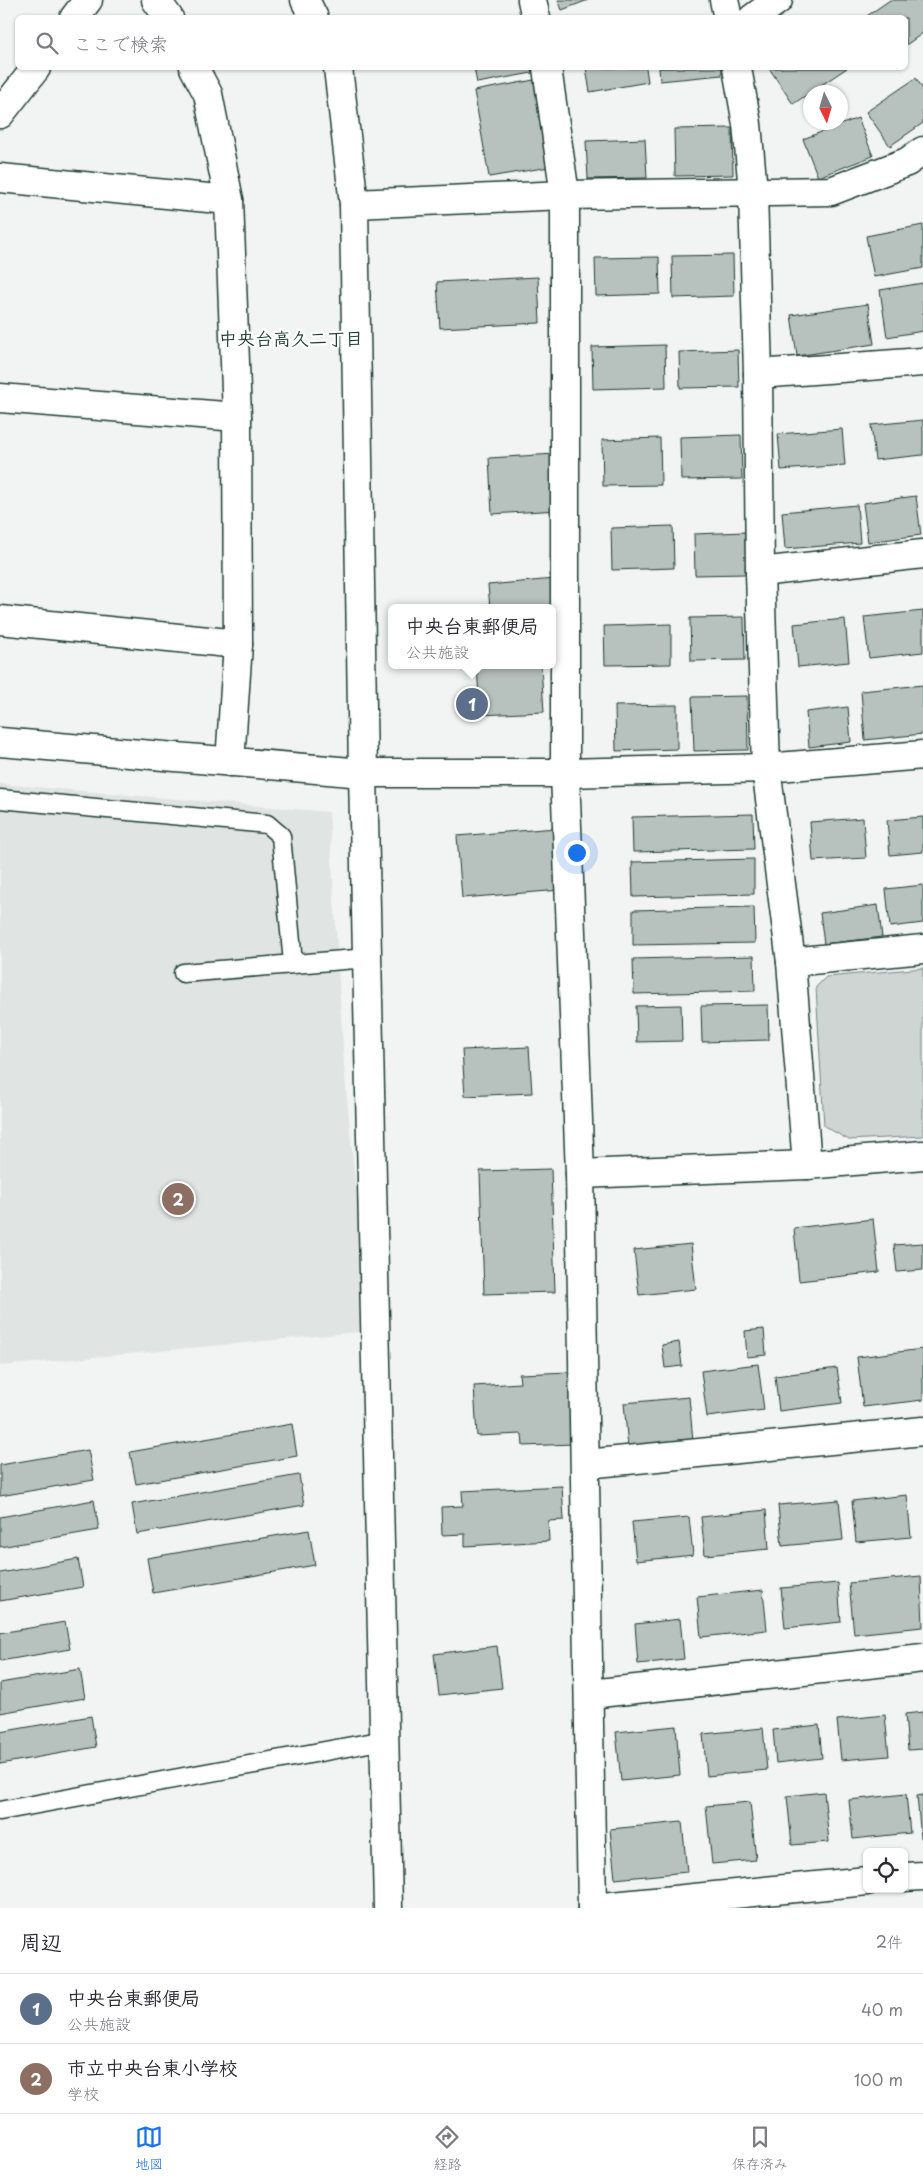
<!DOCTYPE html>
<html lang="ja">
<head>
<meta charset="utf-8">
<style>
  body { margin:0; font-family:"Playpen Sans","Klee One",sans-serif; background:#f7f7f7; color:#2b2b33 }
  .controls { position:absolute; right:15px; bottom:15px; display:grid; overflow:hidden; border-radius:8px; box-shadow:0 1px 4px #0004 }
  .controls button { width:45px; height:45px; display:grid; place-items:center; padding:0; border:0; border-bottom:1px solid #e1e1e2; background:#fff; color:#2b2b33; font:25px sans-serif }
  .compass { position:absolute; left:803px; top:85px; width:45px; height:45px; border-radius:50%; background:#fff; box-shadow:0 1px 4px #0004; rotate:175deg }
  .you { position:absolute; left:576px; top:852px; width:18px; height:18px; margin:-12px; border:4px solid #fff; border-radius:50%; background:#1a73e8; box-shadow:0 0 0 8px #1a73e833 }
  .badge { display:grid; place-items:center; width:32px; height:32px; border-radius:50%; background:#1a73e8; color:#fff; font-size:16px; font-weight:700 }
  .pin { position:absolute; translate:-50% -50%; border:2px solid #fff; box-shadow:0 1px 5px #0006 }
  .popup { position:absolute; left:388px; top:604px; width:168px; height:65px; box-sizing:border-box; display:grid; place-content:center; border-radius:8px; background:#fff; filter:drop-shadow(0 1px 4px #0005); font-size:16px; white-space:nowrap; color:#7c7c81 }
  .popup b { font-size:19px; color:#2b2b33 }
  .popup::after { content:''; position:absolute; left:50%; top:100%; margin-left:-10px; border:10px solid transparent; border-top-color:#fff }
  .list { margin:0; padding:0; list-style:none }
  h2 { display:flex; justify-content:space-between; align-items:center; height:65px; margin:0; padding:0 20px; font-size:21px }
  h2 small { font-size:16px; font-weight:400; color:#7c7c81 }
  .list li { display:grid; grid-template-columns:32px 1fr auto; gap:15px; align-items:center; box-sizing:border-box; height:70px; padding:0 20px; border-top:1px solid #e1e1e2 }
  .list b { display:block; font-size:19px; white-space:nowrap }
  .list p { margin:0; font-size:16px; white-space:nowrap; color:#7c7c81 }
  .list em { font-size:16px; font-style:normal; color:#7c7c81 }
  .icon { flex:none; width:28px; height:28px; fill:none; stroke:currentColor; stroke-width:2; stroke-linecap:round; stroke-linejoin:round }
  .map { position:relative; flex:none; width:923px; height:1908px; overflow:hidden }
  .search { position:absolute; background:#fff; box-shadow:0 1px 4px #0004; left:15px; right:15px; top:15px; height:55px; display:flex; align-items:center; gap:12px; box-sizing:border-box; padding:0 18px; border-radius:8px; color:#7c7c81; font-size:19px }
  .sheet { height:205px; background:#fff }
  nav { display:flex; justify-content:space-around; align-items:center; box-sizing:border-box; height:70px; border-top:1px solid #e1e1e2; background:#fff; font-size:14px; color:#7c7c81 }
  nav a { display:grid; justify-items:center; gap:2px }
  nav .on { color:#1a73e8 }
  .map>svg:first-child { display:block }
  .built { fill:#e0e4e3 }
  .green { fill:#ced5d3; stroke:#768984 }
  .building { fill:#b7c1bd; stroke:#1f3d34 }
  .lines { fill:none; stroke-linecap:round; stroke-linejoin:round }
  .lane-casing { stroke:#1f3d34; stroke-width:21 }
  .street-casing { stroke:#1f3d34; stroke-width:31 }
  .secondary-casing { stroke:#1f3d34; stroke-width:31 }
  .lane { stroke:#fff; stroke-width:18 }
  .street { stroke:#fff; stroke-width:28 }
  .secondary { stroke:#fff; stroke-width:28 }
  .labels { text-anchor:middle; stroke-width:4.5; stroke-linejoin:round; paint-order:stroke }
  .neighbourhood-label { font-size:18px; font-weight:bold; fill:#1f3d34; stroke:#fff }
</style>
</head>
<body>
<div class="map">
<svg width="923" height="1908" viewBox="0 0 923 1908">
  <rect width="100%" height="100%" fill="#f2f3f3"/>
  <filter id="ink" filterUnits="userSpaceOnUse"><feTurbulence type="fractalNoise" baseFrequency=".02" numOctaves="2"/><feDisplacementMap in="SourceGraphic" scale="10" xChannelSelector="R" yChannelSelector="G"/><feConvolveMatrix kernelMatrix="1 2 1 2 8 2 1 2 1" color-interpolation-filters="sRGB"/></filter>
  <g filter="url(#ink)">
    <polygon class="built" points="0,784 329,812 344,1066 369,1331 0,1366"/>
    <polygon class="green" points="923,968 923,1136 849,1140 824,1126 816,987 826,977"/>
    <g class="building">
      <polygon points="558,0 588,0 562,10"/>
      <polygon points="890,0 921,0 923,3 923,33 906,45 906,18 864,18"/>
      <polygon points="474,68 531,68 532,73 477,83"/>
      <polygon points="586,68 646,68 648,82 590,92"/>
      <polygon points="659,68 722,68 722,75 660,81"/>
      <polygon points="769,68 847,68 793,104"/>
      <polygon points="916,78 923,89 923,123 890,146 866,112"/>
      <polygon points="534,80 549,167 489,177 474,91"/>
      <polygon points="858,118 873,156 818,177 803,139"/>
      <polygon points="732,128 733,175 675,176 674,129"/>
      <polygon points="645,139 647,178 588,179 586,141"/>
      <polygon points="923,225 923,268 874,277 866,236"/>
      <polygon points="733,255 734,296 673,298 672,256"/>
      <polygon points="659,257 660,294 596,296 595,258"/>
      <polygon points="538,277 540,323 440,328 437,282"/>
      <polygon points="923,283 923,331 887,337 880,290"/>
      <polygon points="868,304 874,344 797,356 791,315"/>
      <polygon points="665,345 666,387 593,389 592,347"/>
      <polygon points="738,350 739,387 680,388 679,352"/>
      <polygon points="923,420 923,455 875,460 871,425"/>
      <polygon points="842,429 845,465 781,470 778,434"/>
      <polygon points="741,435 742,479 681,480 680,437"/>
      <polygon points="660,438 661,485 603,486 602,440"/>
      <polygon points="555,454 558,510 492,514 489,458"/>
      <polygon points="916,496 921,535 868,542 863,503"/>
      <polygon points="857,505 860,543 785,549 782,512"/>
      <polygon points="673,526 674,568 612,570 611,528"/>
      <polygon points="745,532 746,574 695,575 694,534"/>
      <polygon points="554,579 552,608 490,608 488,585"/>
      <polygon points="923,611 923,652 869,658 864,617"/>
      <polygon points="744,617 745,660 691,661 690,618"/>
      <polygon points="845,619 849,662 798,667 794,624"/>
      <polygon points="671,624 671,664 605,665 604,626"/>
      <polygon points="477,665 541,665 544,712 480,715"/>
      <polygon points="923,685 923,734 865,740 861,691"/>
      <polygon points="747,696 748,750 694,751 692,697"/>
      <polygon points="677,705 677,749 616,751 615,706"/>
      <polygon points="848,707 851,742 809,747 806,712"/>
      <polygon points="753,814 754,849 633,852 632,817"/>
      <polygon points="923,817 923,852 890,855 887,820"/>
      <polygon points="863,818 866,858 813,861 810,822"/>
      <polygon points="556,828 561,890 462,898 457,836"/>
      <polygon points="754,859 754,894 633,897 632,862"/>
      <polygon points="923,885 923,923 890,927 886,889"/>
      <polygon points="878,905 882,937 824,944 820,913"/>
      <polygon points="754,907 755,943 633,945 633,910"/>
      <polygon points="754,956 755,991 634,994 633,959"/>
      <polygon points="681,1005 682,1041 637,1042 636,1006"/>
      <polygon points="768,1005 769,1040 702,1042 701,1006"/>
      <polygon points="529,1047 532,1093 465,1096 462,1050"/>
      <polygon points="551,1169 555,1292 484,1294 480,1171"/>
      <polygon points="873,1219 879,1272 799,1281 794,1228"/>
      <polygon points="923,1243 923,1270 897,1272 894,1245"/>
      <polygon points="691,1244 696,1289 639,1295 634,1250"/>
      <polygon points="764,1329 766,1355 747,1357 745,1331"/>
      <polygon points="679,1342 682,1366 665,1368 662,1345"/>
      <polygon points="923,1349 923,1400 863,1407 857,1357"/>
      <polygon points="758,1364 764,1410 707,1417 701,1371"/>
      <polygon points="837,1368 842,1403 779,1411 775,1376"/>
      <polygon points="570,1372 574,1444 523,1446 522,1434 477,1436 474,1386 520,1383 519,1374"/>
      <polygon points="689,1397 693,1441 628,1447 624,1403"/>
      <polygon points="292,1424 297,1456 136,1484 130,1452"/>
      <polygon points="88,1450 94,1480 0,1496 0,1465"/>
      <polygon points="299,1475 304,1505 137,1534 132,1504"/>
      <polygon points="562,1486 564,1520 548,1521 549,1541 465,1546 465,1534 442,1535 441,1507 463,1506 462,1491"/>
      <polygon points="907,1495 911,1537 856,1542 852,1501"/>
      <polygon points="94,1500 99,1530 0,1547 0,1517"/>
      <polygon points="839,1500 843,1540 782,1546 778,1505"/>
      <polygon points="766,1510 769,1549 705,1555 701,1517"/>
      <polygon points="689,1517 693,1555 636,1561 632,1522"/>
      <polygon points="309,1530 315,1565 153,1593 147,1558"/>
      <polygon points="78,1559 83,1587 0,1601 0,1573"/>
      <polygon points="921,1576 923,1627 854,1634 849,1583"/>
      <polygon points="838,1583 841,1622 785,1628 781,1588"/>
      <polygon points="763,1590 767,1630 701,1637 697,1597"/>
      <polygon points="680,1619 684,1659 638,1664 635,1624"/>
      <polygon points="65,1622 70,1649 0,1661 0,1633"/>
      <polygon points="497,1646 502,1688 439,1695 434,1654"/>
      <polygon points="80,1669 85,1698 0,1713 0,1683"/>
      <polygon points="923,1712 923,1749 908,1750 905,1714"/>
      <polygon points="885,1715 889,1756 841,1760 837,1720"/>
      <polygon points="91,1716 96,1747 0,1764 0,1732"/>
      <polygon points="819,1725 822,1758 776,1763 773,1730"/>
      <polygon points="676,1726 680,1775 621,1781 616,1732"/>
      <polygon points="763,1728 767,1770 707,1776 703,1734"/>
      <polygon points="824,1792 829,1842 792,1845 787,1796"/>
      <polygon points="906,1794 910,1833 853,1839 849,1800"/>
      <polygon points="923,1795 923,1838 921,1838 917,1796"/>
      <polygon points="750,1802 756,1860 712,1864 706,1806"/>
      <polygon points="682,1822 687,1872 615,1879 610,1829"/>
    </g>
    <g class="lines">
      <g class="lane-casing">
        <g id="lane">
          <polyline points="0,799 267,824 281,836 293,963"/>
          <polyline points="183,973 368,958"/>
          <polyline points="0,1811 385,1740"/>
        </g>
      </g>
      <g class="street-casing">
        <g id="street">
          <polyline points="156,0 169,18"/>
          <polyline points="532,0 536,18"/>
          <polyline points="724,0 728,18"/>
          <polyline points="74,18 88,0"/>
          <polyline points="753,18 778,0"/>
          <polyline points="194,68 208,94 229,200 237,417 238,644 230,762"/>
          <polyline points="547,68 565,195 565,773 580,1174 592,1908"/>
          <polyline points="737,68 747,124 753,191 758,374 760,572 766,768 791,962 807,1165"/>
          <polyline points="0,114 36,68"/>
          <polyline points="0,178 229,200"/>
          <polyline points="354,204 565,195 831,191 907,162 923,151"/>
          <polyline points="758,374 923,362"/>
          <polyline points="0,398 237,417"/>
          <polyline points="760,572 923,554"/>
          <polyline points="0,620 238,644"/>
          <polyline points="0,742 363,773 565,773 766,768 923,755"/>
          <polyline points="791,962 923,949"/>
          <polyline points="580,1174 807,1165 923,1155"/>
          <polyline points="586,1464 923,1431"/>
          <polyline points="590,1694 923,1658"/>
          <polyline points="904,1877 923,1876"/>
          <polyline points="592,1908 867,1881"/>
        </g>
      </g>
      <g class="secondary-casing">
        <g id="secondary">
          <polyline points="305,0 314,18"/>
          <polyline points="338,68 354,204 363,773 388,1908"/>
        </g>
      </g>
      <use href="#lane" class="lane"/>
      <use href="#street" class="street"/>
      <use href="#secondary" class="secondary"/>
    </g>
  </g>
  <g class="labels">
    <g class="neighbourhood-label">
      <text x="291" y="345">中央台高久二丁目</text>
    </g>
  </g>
</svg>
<div class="controls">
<button><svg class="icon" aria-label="locate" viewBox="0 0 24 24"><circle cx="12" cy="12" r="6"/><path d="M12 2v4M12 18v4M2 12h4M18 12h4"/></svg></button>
</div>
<svg class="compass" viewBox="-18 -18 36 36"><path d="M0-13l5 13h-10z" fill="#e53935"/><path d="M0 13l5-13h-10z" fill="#7c7c81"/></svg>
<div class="you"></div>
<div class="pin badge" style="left:472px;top:704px;background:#5c6f8a">1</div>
<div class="popup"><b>中央台東郵便局</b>公共施設</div>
<div class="pin badge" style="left:178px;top:1199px;background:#8d6e63">2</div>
<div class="search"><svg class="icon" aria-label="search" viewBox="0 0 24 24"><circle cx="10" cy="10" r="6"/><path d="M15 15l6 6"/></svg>ここで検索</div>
</div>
<section class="sheet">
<h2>周辺<small>2件</small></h2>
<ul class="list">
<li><span class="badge" style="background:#5c6f8a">1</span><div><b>中央台東郵便局</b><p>公共施設</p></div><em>40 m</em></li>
<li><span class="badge" style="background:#8d6e63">2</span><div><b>市立中央台東小学校</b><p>学校</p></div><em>100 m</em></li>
</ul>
</section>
<nav>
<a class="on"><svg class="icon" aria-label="map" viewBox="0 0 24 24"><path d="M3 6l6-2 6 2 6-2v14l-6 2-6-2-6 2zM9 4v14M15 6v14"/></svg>地図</a>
<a><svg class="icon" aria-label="directions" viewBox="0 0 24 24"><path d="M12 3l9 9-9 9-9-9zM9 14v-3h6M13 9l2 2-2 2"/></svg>経路</a>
<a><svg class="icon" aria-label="saved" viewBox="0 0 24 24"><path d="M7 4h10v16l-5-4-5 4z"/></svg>保存済み</a>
</nav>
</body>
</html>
